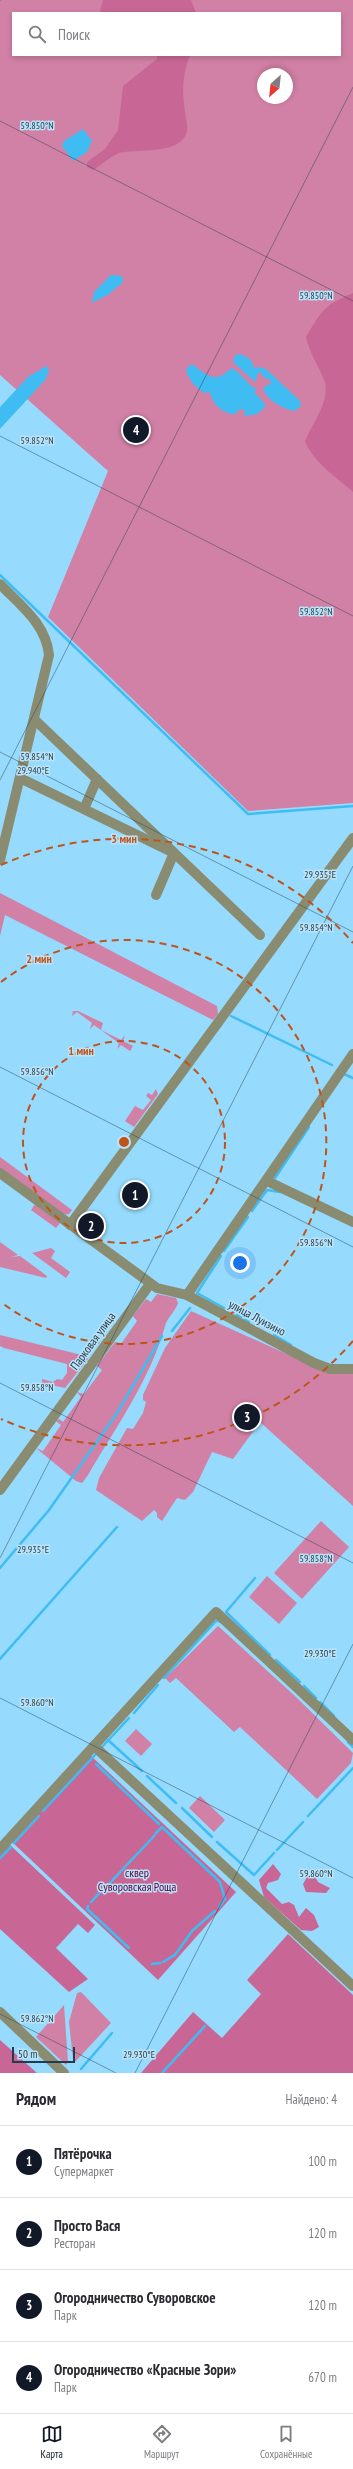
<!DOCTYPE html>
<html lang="ru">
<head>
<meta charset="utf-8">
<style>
  body { margin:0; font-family:"PT Sans Narrow",sans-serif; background:#f2f2f3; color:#2b2b33 }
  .compass { position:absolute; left:257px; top:68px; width:36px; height:36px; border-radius:50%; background:#fff; box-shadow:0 2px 6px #0003; rotate:207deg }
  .scale { position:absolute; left:12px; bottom:10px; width:63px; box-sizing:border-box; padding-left:4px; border:2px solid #213d4b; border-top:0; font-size:11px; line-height:14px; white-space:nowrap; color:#213d4b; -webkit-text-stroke:3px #bce3f8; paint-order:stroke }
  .you { position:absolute; left:240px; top:1263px; width:14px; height:14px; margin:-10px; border:3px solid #fff; border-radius:50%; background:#1a73e8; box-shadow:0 0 0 6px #1a73e833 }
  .badge { display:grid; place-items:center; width:26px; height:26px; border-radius:50%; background:#111827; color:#fff; font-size:13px; font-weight:700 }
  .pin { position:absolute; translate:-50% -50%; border:2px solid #fff; box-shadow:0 1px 4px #0006 }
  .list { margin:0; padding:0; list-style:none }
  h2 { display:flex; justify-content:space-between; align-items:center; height:52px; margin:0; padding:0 16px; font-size:17px }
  h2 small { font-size:13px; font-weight:400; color:#7c7c81 }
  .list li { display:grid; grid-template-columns:26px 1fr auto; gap:12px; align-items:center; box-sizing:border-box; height:72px; padding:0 16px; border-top:1px solid #e1e1e2 }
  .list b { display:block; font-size:15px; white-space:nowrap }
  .list p { margin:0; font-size:13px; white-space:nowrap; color:#7c7c81 }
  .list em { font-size:13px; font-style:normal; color:#7c7c81 }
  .icon { flex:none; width:22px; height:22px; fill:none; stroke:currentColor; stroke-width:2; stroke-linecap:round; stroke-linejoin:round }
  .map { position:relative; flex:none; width:353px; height:2073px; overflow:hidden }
  .search { position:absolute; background:#fff; box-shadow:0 2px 6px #0003; left:12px; right:12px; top:12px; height:44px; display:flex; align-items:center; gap:10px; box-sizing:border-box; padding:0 14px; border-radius:0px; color:#7c7c81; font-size:15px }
  .sheet { height:340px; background:#fff }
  nav { display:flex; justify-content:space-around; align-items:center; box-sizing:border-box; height:56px; border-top:1px solid #e1e1e2; background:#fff; font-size:11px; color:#7c7c81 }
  nav a { display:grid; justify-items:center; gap:2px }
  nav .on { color:#111827 }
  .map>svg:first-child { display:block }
  .green { fill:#d181a5; fill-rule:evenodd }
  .forest { fill:#c86795 }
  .water { fill:#3fbdf3 }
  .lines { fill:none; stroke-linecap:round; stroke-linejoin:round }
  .stream { stroke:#3fbdf3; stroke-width:2.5 }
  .minor { stroke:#8a8c72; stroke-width:10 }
  .ticks { fill:none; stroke:#213d4b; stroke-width:1; stroke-opacity:0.45 }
  .ring { fill:none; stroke:#c05319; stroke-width:2; stroke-dasharray:7 5 }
  .labels { text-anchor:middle; stroke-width:3; stroke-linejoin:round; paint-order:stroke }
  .street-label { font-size:12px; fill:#213d4b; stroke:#bce3f8 }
  .park-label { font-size:12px; fill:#5b0038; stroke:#bce3f8 }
  .ticks-label { font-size:10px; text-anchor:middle; fill:#213d4b; stroke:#bce3f8; stroke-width:3; stroke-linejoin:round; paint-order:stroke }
  .centre { fill:#c05319; stroke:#bce3f8; stroke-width:2 }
  .ring-label { font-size:12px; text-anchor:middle; font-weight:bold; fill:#c05319; stroke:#bce3f8; stroke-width:3; stroke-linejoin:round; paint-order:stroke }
</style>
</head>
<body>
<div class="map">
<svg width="353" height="2073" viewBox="0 0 353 2073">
  <rect width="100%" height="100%" fill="#96dafd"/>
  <g class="green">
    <path d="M0,0H353V803L248,811L48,617L108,471L0,375ZM13,13H340V55H13ZM263,74H287V98H263Z"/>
    <polygon points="0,893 217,1006 218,1014 213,1020 5,915 0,936"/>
    <polygon points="73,1011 78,1011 103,1023 101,1030 121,1040 125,1035 123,1041 133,1046 130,1051 121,1045 117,1049 119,1043 94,1025 90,1029 92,1023 77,1012 72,1016"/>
    <polygon points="156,1089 158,1094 134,1127 125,1121 135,1106 143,1110 151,1100 146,1096 148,1093 152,1095"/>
    <polygon points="0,1157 72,1210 69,1214 63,1215 0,1168"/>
    <polygon points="35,1204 60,1223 56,1228 31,1210"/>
    <polygon points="0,1242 18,1255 11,1257 20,1256 47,1276 46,1278 0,1267"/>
    <polygon points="51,1248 55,1251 51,1258 70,1272 66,1278 32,1253"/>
    <path d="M157,1294L176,1298L178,1303C175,1312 167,1318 165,1326C150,1380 116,1427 88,1475L82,1483L76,1481L36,1448L43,1451L61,1425L56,1421L59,1419L63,1422L81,1397L77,1392L84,1394L102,1370L97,1366L115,1342L121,1344L137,1321L133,1316L146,1299L151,1302Z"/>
    <polygon points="191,1311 318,1368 338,1374 353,1373 353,1506 260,1422 233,1459 212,1452 193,1492 185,1500 177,1498 162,1521 157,1517 157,1513 154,1510 142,1521 96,1490 99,1478 127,1428 133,1429 143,1413 146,1402 143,1400 143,1395 165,1348"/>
    <polygon points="0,1335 86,1356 88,1359 65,1388 42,1383 42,1379 53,1382 57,1379 62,1380 67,1373 67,1364 4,1348 0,1346"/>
    <polygon points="321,1521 349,1547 302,1599 274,1573"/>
    <polygon points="267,1576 297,1603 279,1624 249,1597"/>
    <polygon points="218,1626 296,1697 353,1753 351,1763 317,1799 240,1727 234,1732 176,1678 170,1683 165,1678"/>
    <polygon points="136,1729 152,1744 141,1756 125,1741"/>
    <polygon points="200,1796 225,1820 214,1832 189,1808"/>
    <polygon points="81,1992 111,2023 75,2062 73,2059 69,2022 77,1993"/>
    <polygon points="64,2005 68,2062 66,2065 36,2037"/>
  </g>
  <g class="forest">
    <polygon points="103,0 191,0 196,13 102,13 100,11"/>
    <path d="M157,55H190C180,81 183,97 187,124C191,157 136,148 119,153C109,157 102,165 93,170L87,167V162L105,149L118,130L123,86L157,59Z"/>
    <path d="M353,293V492C335,476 314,463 305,441C313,422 333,398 323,377C317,363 309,352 306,337C322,310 324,305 353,293Z"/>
    <polygon points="90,1755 236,1892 158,1980 11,1841"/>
    <polygon points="9,1844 95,1925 88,1933 78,1924 56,1948 88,1979 69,1992 0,1929 0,1854"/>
    <polygon points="273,1864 281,1874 278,1880 268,1883 266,1888 282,1904 289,1902 294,1905 299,1917 306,1908 314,1915 319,1927 312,1931 301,1930 264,1897 259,1880"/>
    <polygon points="313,1873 318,1882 330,1888 326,1893 306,1892 303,1884 307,1877"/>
    <polygon points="288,1934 353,1995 353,2073 141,2073 193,2012 222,2038 261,1994 247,1980"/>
    <polygon points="0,2040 37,2073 0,2073"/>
  </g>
  <g class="water">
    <polygon points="83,129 92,141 87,152 73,161 62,146 64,141"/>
    <polygon points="111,275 122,276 123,282 109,294 92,303 94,292"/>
    <path d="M241,354L251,360L254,368L258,367L266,369L300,401L301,406L294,411C282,408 267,401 263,388L271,383L270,380L265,378L259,371L255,382L233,362L235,355Z"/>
    <path d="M192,364C207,375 215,385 231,368C243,373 245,383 256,389L255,393L265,404V407L257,414L244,416L245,410L240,409L235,414C223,414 212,404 210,392L204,393L193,384L186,372L187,368Z"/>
    <polygon points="46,366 49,369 46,379 0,429 0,407 28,377"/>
  </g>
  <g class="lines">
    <g class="stream">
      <polyline points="0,575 248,814 353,806"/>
      <polyline points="231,1016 332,1065"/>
      <polyline points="344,1074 353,1078"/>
      <polyline points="275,1178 309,1127"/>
      <polyline points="252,1211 267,1190 280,1192"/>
      <polyline points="224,1251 248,1217"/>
      <polyline points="221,1256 197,1293 224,1308"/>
      <polyline points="237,1315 249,1322"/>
      <polyline points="172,1331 190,1308"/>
      <polyline points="274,1335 291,1345"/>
      <polyline points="0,1568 49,1510 117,1413 162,1336"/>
      <polyline points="255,1578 226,1612 270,1655"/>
      <polyline points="0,1659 117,1527"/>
      <polyline points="276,1660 300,1682"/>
      <polyline points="164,1678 215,1622 218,1620 220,1622"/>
      <polyline points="304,1686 316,1698"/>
      <polyline points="320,1702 334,1716"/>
      <polyline points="134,1713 158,1685"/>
      <polyline points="108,1740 142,1771"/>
      <polyline points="348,1742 353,1747"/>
      <polyline points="102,1747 129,1718"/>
      <polyline points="96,1764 159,1824"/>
      <polyline points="147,1776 176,1803"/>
      <polyline points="182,1808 212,1837"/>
      <polyline points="43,1811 95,1755"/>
      <polyline points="308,1816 353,1768"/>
      <polyline points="156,1833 162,1827 220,1882 225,1899 219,1907"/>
      <polyline points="217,1842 254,1875 274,1853"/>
      <polyline points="14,1843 39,1816"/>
      <polyline points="277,1850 303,1822"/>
      <polyline points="0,1858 11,1847"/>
      <polyline points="107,1886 155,1835"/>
      <polyline points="91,1902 104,1888"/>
      <polyline points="88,1906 87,1909 129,1948"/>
      <polyline points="163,1962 175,1955 192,1931 215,1911"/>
      <polyline points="152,1964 160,1963"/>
      <polyline points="81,2069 112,2033"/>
      <polyline points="162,2073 205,2026"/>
    </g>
    <g class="minor">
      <path d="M0,584C21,606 46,624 49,655L0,860"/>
      <polyline points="35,720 260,935"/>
      <polyline points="20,778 174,853 156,895"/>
      <polyline points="84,809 97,779"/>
      <polyline points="0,1173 157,1288 187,1295 314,1363 330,1369 353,1369"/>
      <polyline points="267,1181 353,1222"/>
      <polyline points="70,1225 353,838"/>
      <polyline points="187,1295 353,1054"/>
      <polyline points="0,1490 150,1284"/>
      <polyline points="94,1746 353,1986"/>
      <polyline points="0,1849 216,1612 353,1740"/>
      <polyline points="0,2012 64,2073"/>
    </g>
  </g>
  <path class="ticks" d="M0,1V0M0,121L353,301M0,436L353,616M0,752L353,932M0,780L353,87M0,1067L353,1247M0,1383L353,1563M0,1558L353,866M0,1698L353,1878M0,2014L116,2073M135,2073L353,1644"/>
  <g class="ring">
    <circle cx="124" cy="1142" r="101"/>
    <path d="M1 982A202 202 0 1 1 1 1302"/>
    <path d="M353 1341A303 303 0 0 1 1 1419M1 865A303 303 0 0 1 353 943"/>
  </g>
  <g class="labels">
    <g class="street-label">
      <text transform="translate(257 1318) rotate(28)" y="4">улица Луизино</text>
      <text transform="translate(93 1341) rotate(-54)" y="4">Парковая улица</text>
    </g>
    <g class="park-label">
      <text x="137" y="1877">сквер<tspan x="137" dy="14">Суворовская Роща</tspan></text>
    </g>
  </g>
  <g class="ticks-label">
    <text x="37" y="129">59.850°N</text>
    <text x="316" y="299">59.850°N</text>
    <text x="37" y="444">59.852°N</text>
    <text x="316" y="615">59.852°N</text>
    <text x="37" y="760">59.854°N</text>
    <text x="33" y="774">29.940°E</text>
    <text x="320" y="878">29.935°E</text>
    <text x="316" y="931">59.854°N</text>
    <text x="37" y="1075">59.856°N</text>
    <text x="316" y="1246">59.856°N</text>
    <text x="37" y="1391">59.858°N</text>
    <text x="33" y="1553">29.935°E</text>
    <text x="316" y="1562">59.858°N</text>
    <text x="320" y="1657">29.930°E</text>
    <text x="37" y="1706">59.860°N</text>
    <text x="316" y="1877">59.860°N</text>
    <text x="37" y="2022">59.862°N</text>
    <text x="139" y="2058">29.930°E</text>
  </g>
  <circle cx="124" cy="1142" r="6" class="centre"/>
  <g class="ring-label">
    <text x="124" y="843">3 мин</text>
    <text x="39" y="963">2 мин</text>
    <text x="81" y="1055">1 мин</text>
  </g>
</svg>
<svg class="compass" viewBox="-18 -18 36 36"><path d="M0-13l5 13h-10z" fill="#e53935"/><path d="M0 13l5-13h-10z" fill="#7c7c81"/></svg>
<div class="scale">50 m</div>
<div class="you"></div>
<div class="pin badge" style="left:135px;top:1195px">1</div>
<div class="pin badge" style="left:91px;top:1226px">2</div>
<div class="pin badge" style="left:247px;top:1417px">3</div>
<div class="pin badge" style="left:136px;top:430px">4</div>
<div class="search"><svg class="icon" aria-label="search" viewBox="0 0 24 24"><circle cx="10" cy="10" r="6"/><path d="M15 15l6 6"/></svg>Поиск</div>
</div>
<section class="sheet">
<h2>Рядом<small>Найдено: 4</small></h2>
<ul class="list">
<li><span class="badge">1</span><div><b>Пятёрочка</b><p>Супермаркет</p></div><em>100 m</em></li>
<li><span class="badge">2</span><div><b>Просто Вася</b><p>Ресторан</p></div><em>120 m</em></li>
<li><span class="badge">3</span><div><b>Огородничество Суворовское</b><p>Парк</p></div><em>120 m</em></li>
<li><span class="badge">4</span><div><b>Огородничество «Красные Зори»</b><p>Парк</p></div><em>670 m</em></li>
</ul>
</section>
<nav>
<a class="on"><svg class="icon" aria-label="map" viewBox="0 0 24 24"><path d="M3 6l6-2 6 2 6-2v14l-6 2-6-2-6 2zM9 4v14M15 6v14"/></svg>Карта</a>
<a><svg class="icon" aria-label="directions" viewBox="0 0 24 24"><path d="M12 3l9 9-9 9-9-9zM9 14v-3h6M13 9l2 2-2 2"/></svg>Маршрут</a>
<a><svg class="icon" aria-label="saved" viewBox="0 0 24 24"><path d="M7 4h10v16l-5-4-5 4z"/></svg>Сохранённые</a>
</nav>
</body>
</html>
